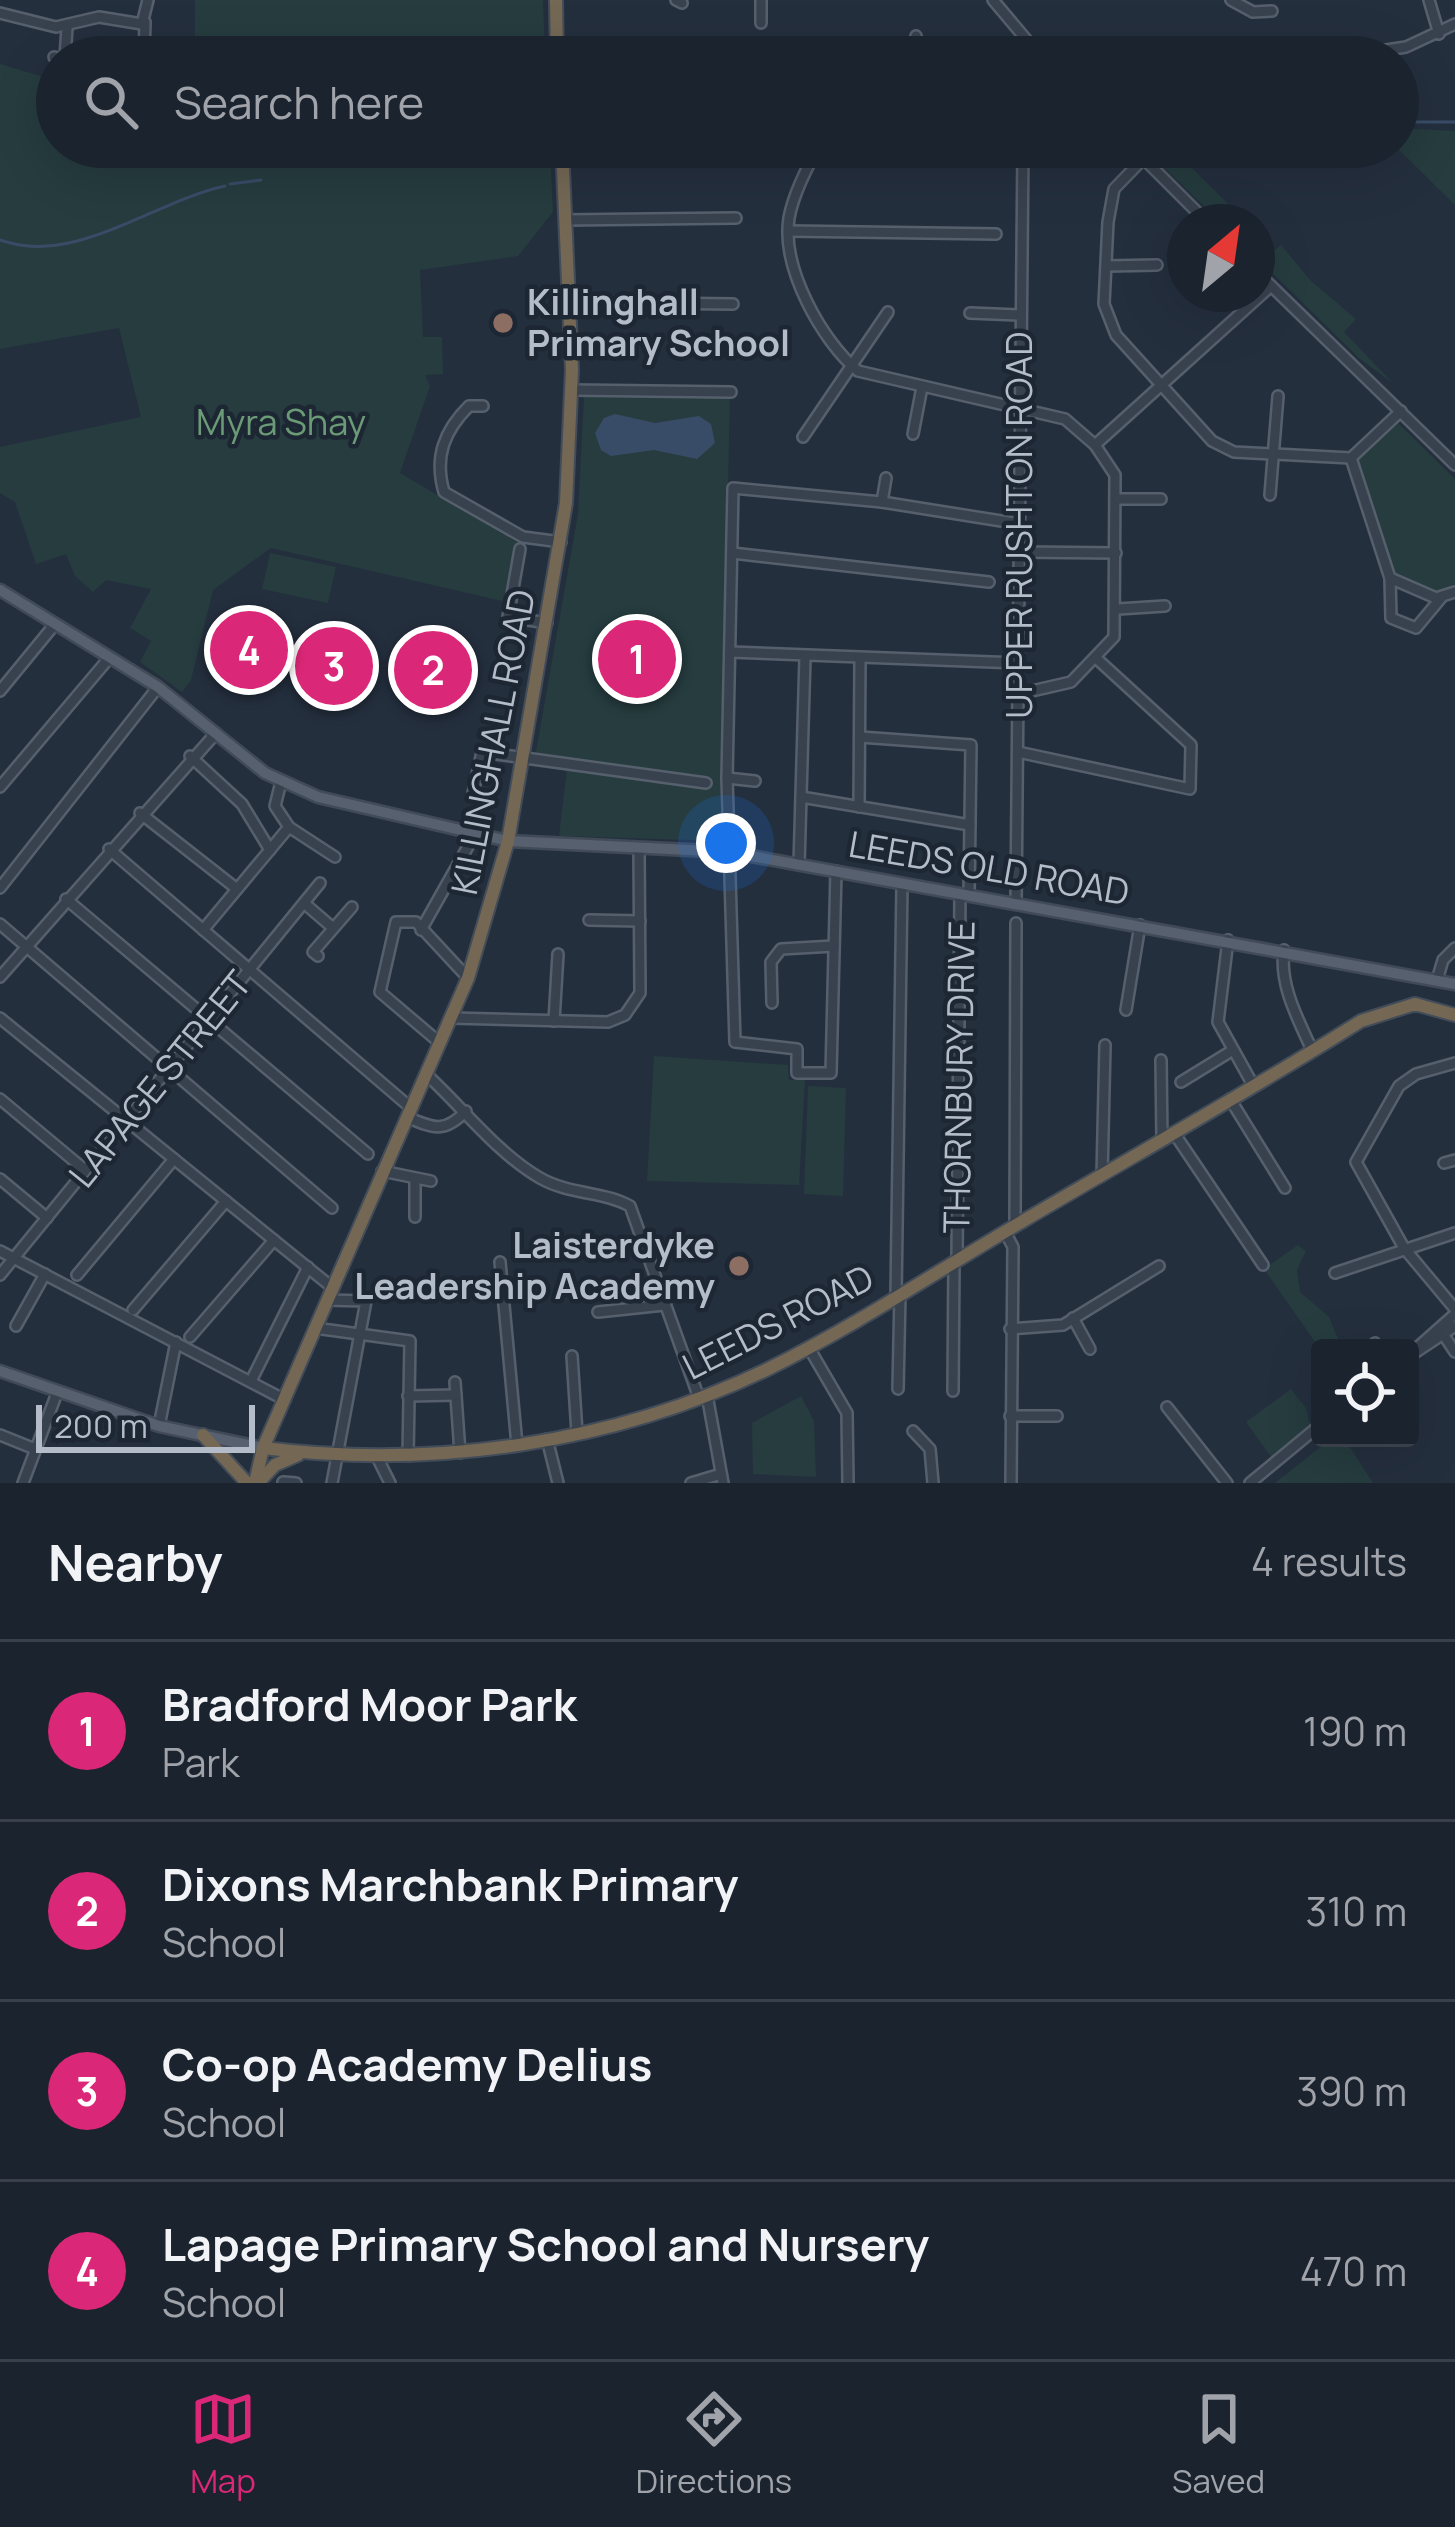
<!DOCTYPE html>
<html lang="en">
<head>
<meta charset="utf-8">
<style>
  body { margin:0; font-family:Manrope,sans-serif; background:#282f3a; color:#f1f3f6 }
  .controls { position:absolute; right:36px; bottom:36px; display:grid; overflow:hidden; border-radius:12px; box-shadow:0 12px 48px #0002 }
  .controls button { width:108px; height:108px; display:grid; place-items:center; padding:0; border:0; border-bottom:3px solid #39404a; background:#1b232e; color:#f1f3f6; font:60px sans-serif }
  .compass { position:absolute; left:1167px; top:204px; width:108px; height:108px; border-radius:50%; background:#1b232e; box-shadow:0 12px 48px #0002; rotate:29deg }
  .scale { position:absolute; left:36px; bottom:30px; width:219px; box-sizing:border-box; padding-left:12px; border:6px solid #b4bcc9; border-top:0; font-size:33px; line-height:42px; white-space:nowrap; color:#b4bcc9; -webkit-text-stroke:9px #1d2633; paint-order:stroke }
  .you { position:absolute; left:726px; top:843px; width:42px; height:42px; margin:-30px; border:9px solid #fff; border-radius:50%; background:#1a73e8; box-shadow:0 0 0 18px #1a73e833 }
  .badge { display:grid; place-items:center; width:78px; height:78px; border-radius:50%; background:#db2777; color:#fff; font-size:39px; font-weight:700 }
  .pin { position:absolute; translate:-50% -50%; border:6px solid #fff; box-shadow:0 3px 12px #0006 }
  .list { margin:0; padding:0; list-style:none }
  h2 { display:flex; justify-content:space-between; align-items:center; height:156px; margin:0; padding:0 48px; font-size:51px }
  h2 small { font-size:39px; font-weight:400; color:#a0a4aa }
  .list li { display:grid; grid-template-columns:78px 1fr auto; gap:36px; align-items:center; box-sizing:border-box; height:180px; padding:0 48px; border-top:3px solid #39404a }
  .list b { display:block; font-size:45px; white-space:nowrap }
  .list p { margin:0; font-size:39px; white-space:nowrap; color:#a0a4aa }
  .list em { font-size:39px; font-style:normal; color:#a0a4aa }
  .icon { flex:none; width:66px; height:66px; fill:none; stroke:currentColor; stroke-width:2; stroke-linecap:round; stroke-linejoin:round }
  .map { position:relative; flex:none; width:1455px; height:1483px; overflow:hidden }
  .search { position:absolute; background:#1b232e; box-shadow:0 12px 48px #0002; left:36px; right:36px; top:36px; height:132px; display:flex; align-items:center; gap:30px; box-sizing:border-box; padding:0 42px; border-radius:66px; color:#a0a4aa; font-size:45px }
  .sheet { height:876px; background:#1b232e }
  nav { display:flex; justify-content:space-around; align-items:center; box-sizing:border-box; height:168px; border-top:3px solid #39404a; background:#1b232e; font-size:33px; color:#a0a4aa }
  nav a { display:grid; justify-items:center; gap:6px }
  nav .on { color:#db2777 }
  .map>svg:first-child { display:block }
  .green { fill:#263c3f }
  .water { fill:#394c67 }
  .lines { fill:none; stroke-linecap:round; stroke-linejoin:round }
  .stream { stroke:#394c67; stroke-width:3 }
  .minor-casing { stroke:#565f6c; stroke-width:14 }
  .major-casing { stroke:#414a57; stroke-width:15 }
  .highway-casing { stroke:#434c59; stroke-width:16 }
  .minor { stroke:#38414e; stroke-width:9 }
  .major { stroke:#56606e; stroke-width:10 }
  .highway { stroke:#746855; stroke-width:12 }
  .education-dot { fill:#8d6e63; stroke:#1d2633; stroke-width:4.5 }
  .labels { text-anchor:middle; stroke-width:9; stroke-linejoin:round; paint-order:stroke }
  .poi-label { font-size:36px; font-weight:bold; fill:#b4bcc9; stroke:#1d2633; text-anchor:start }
  .park-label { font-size:36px; fill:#6b9a76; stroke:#1d2633 }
  .street-label { font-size:36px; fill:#b4bcc9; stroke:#1d2633 }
</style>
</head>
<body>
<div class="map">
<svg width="1455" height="1483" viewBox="0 0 1455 1483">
  <rect width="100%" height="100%" fill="#242f3e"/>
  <g class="green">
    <polygon points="195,0 543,0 545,57 195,57"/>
    <polygon points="0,64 57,81 57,147 550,147 553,212 518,256 420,270 423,337 442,337 443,374 425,375 430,386 400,473 518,543 507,602 271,548 213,590 191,680 182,692 140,662 151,641 130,628 151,589 106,580 93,592 75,576 66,554 36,564 15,502 0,493 0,447 141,417 119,328 0,349"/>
    <polygon points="1398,128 1455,131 1455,205 1396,147"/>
    <polygon points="1143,147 1175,151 1246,222 1220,222"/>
    <polygon points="1257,232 1275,250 1281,245 1311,281 1356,319 1344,332 1393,383 1360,359 1257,258"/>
    <polygon points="584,397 730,397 720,841 559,836 567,769 534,763 578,514"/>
    <polygon points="1397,422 1455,479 1455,584 1440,593 1403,582 1393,573 1355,457"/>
    <polygon points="270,553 336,567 328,603 262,589"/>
    <polygon points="654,1056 788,1065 789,1080 805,1080 799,1185 647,1181"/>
    <polygon points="808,1086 846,1088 843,1196 804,1194"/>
    <polygon points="1298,1245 1306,1251 1297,1270 1300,1292 1329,1317 1342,1348 1320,1349 1264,1269"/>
    <polygon points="1291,1389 1306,1408 1310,1425 1271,1457 1246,1422"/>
    <polygon points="801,1396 814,1421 816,1477 753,1474 752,1423"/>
    <polygon points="1332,1438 1344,1438 1373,1483 1275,1483"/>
  </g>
  <polygon class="water" points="615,414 655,423 699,416 711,424 715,443 697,459 654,450 611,456 601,450 595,433 604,418"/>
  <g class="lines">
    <g class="stream">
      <polyline points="1398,122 1455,122"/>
      <polyline points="334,159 396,148"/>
      <polyline points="230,184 261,180"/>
      <path d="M0,240C74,267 152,202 225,186"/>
    </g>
    <g class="minor-casing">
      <g id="minor">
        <polyline points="676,0 682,3"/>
        <polyline points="761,0 761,23"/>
        <polyline points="993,0 1041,57"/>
        <polyline points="1231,0 1253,12 1272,11"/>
        <polyline points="1429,0 1439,34"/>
        <polyline points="0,13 56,27 99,17 142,24 148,0"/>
        <polyline points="916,36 920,57"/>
        <polyline points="811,47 819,57"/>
        <polyline points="54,57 57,58"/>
        <polyline points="65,57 67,28"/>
        <polyline points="144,57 145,22"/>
        <polyline points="1340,57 1406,47 1455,24"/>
        <path d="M818,147C807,168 793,195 789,218C781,268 822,341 858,371L1065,419L1095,445L1115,475L1114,637L1071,682L1019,694"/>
        <polyline points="882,147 890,159"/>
        <polyline points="1132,147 1207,222"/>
        <polyline points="969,159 1022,158"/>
        <polyline points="1143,159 1114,189 1108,222 1104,304 1116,335 1212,441 1234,452 1351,458 1401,411"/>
        <polyline points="565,220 736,218"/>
        <polyline points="789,231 996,234"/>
        <polyline points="1107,266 1157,265"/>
        <polyline points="1257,272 1455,465"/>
        <polyline points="569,302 733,304"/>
        <polyline points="970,313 1020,315"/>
        <polyline points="572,390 731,392"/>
        <path d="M483,406H469C444,431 434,457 444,492L523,537L561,542"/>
        <polyline points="913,434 922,387"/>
        <polyline points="803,437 888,312"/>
        <polyline points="1095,445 1271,286"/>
        <polyline points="1351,458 1390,578 1436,598 1455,592"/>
        <polyline points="1270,495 1278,396"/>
        <polyline points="1117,499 1161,499"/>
        <polyline points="882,502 886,478"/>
        <polyline points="520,549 508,617 547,623"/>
        <polyline points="1020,552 1116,553"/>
        <polyline points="732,553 989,582"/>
        <polyline points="1390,578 1391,618 1416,628 1441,598"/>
        <polyline points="1118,609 1165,606"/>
        <polyline points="730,652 1019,663"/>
        <polyline points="0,691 55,624"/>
        <polyline points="860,737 971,745 969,896"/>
        <polyline points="1018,752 1190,789 1191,745 1096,658"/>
        <polyline points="190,756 242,804 270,850"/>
        <polyline points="727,778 755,781"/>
        <polyline points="281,782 275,806 289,827 335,857"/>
        <polyline points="0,787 110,657"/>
        <polyline points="473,793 482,752 706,783"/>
        <polyline points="801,797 970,825"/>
        <polyline points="859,807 860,658"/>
        <polyline points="140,813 237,889"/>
        <polyline points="109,849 411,1108"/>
        <polyline points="799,865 805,657"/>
        <polyline points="836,871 831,1073 797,1073 797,1049 735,1042 727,778 733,488 882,502 1020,524"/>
        <polyline points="0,888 158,687"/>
        <polyline points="66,899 368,1154"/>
        <polyline points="304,903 333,928"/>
        <polyline points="1016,903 1023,147"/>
        <polyline points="589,920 640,921"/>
        <polyline points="0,924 332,1208"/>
        <polyline points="203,930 289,827"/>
        <polyline points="421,930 475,834"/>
        <polyline points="1228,940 1218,1022 1253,1085"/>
        <path d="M1284,950C1279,985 1298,1019 1312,1050"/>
        <polyline points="318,956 313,952 352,907"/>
        <polyline points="0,977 216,733"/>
        <polyline points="1437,980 1443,960 1455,948"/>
        <polyline points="772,1003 771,962 781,949 834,946"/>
        <polyline points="1126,1010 1140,925"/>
        <polyline points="0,1018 333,1288"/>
        <polyline points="452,1018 608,1022 625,1015 640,993 639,849"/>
        <polyline points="554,1021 558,954"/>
        <polyline points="440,1043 380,992 396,922 416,922 468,978"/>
        <polyline points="1161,1060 1162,1140"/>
        <polyline points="1455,1063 1416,1074 1399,1086 1356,1162 1404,1248 1455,1309"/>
        <path d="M426,1074C463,1108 497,1153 540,1178C570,1195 603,1191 630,1206L699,1398"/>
        <polyline points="1181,1082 1233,1050"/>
        <polyline points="0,1099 85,1170"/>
        <polyline points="1230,1099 1285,1188"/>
        <path d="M407,1117C434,1129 445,1133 466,1111"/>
        <polyline points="1174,1133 1263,1265"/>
        <polyline points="1444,1163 1455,1160"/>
        <polyline points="382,1171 431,1181"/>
        <polyline points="1102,1176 1105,1045"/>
        <polyline points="0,1179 47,1218"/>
        <polyline points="415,1217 415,1180"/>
        <polyline points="1015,1225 1016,923"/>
        <polyline points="1005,1232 1013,1247 1011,1483"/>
        <polyline points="0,1251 285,1400"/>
        <polyline points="957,1260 960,894"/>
        <polyline points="500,1262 517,1445"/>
        <polyline points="1335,1273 1455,1233"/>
        <polyline points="0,1275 320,883"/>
        <polyline points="77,1275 174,1159"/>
        <polyline points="896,1296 902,884"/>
        <polyline points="327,1300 366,1301 332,1483"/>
        <polyline points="133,1310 226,1201"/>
        <polyline points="598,1312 664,1305"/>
        <polyline points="1073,1318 1090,1349"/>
        <polyline points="16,1326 45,1274"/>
        <polyline points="315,1328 410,1341 408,1456"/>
        <polyline points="1010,1329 1063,1325 1159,1266"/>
        <polyline points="1441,1331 1455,1352"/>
        <polyline points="190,1337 274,1240"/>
        <polyline points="1375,1343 1379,1348"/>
        <polyline points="809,1348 847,1413 848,1483"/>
        <polyline points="1410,1354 1455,1314"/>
        <polyline points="572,1356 577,1433"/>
        <polyline points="1410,1356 1455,1326"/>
        <polyline points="251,1381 308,1267"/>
        <polyline points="455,1382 460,1453"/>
        <polyline points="898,1389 900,1294"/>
        <polyline points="953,1391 954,1261"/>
        <polyline points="707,1395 723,1483"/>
        <polyline points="408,1396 456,1395"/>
        <polyline points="1167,1407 1227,1483"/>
        <polyline points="1010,1416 1057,1416"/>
        <polyline points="159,1426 176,1342"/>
        <polyline points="913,1431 930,1449 933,1483"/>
        <polyline points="0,1435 35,1449"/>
        <polyline points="547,1439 558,1483"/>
        <polyline points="377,1457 390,1483"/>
        <polyline points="283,1482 296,1483"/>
        <polyline points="23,1483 57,1393"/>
        <polyline points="691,1483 721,1474"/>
        <polyline points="1250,1483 1320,1425"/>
      </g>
    </g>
    <g class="major-casing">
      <g id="major">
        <polyline points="0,590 158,687 265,773 318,797 508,841 729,852 1455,984"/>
        <polyline points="0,1371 159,1426 263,1448"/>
      </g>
    </g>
    <g class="highway-casing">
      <g id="highway">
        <polyline points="556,0 557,57"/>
        <polyline points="203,1435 247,1483"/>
        <path d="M263,1448C434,1469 614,1444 770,1368C857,1325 939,1270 1023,1221C1135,1155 1250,1091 1361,1021L1415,1004L1455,1015"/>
        <polyline points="255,1483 263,1448 468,978 508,841 566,503 572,370 562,147"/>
        <polyline points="258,1483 275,1465 298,1455"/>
      </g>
    </g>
    <use href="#minor" class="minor"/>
    <use href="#major" class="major"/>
    <use href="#highway" class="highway"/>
  </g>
  <g class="education-dot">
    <circle cx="503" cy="323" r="12"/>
    <circle cx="739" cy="1266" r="12"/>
  </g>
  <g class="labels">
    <g class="poi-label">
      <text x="527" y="315">Killinghall<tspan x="527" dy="41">Primary School</tspan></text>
      <text x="715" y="1258" text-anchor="end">Laisterdyke<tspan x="715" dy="41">Leadership Academy</tspan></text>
    </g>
    <g class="park-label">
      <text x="281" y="435">Myra Shay</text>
    </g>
    <g class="street-label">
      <text transform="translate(1019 525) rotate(-90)" y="13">UPPER RUSHTON ROAD</text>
      <text transform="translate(493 742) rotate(-79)" y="13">KILLINGHALL ROAD</text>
      <text transform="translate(989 868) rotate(10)" y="13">LEEDS OLD ROAD</text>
      <text transform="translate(959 1077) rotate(-89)" y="13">THORNBURY DRIVE</text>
      <text transform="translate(160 1079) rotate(-51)" y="13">LAPAGE STREET</text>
      <text transform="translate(778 1322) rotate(-27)" y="13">LEEDS ROAD</text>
    </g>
  </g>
</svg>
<div class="controls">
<button><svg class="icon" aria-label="locate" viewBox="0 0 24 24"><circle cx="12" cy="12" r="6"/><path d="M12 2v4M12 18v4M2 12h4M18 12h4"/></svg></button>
</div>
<svg class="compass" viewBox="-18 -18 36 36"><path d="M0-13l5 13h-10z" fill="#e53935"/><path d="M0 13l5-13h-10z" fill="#a0a4aa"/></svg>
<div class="scale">200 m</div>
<div class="you"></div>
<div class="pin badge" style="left:637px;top:659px">1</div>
<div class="pin badge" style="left:433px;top:670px">2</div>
<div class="pin badge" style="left:334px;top:666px">3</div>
<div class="pin badge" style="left:249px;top:650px">4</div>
<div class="search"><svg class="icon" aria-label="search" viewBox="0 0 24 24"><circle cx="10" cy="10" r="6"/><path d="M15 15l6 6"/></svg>Search here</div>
</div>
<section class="sheet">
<h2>Nearby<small>4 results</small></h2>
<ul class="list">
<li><span class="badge">1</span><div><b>Bradford Moor Park</b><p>Park</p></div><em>190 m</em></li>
<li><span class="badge">2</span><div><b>Dixons Marchbank Primary</b><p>School</p></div><em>310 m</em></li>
<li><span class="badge">3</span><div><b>Co-op Academy Delius</b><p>School</p></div><em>390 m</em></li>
<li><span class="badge">4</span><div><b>Lapage Primary School and Nursery</b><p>School</p></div><em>470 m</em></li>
</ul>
</section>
<nav>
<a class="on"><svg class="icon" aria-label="map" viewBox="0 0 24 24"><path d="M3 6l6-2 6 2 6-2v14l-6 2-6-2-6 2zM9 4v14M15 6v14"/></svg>Map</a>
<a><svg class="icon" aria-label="directions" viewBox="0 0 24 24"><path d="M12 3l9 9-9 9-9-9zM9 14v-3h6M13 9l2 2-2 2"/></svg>Directions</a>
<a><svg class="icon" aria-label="saved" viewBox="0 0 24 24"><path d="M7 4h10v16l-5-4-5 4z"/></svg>Saved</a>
</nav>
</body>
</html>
